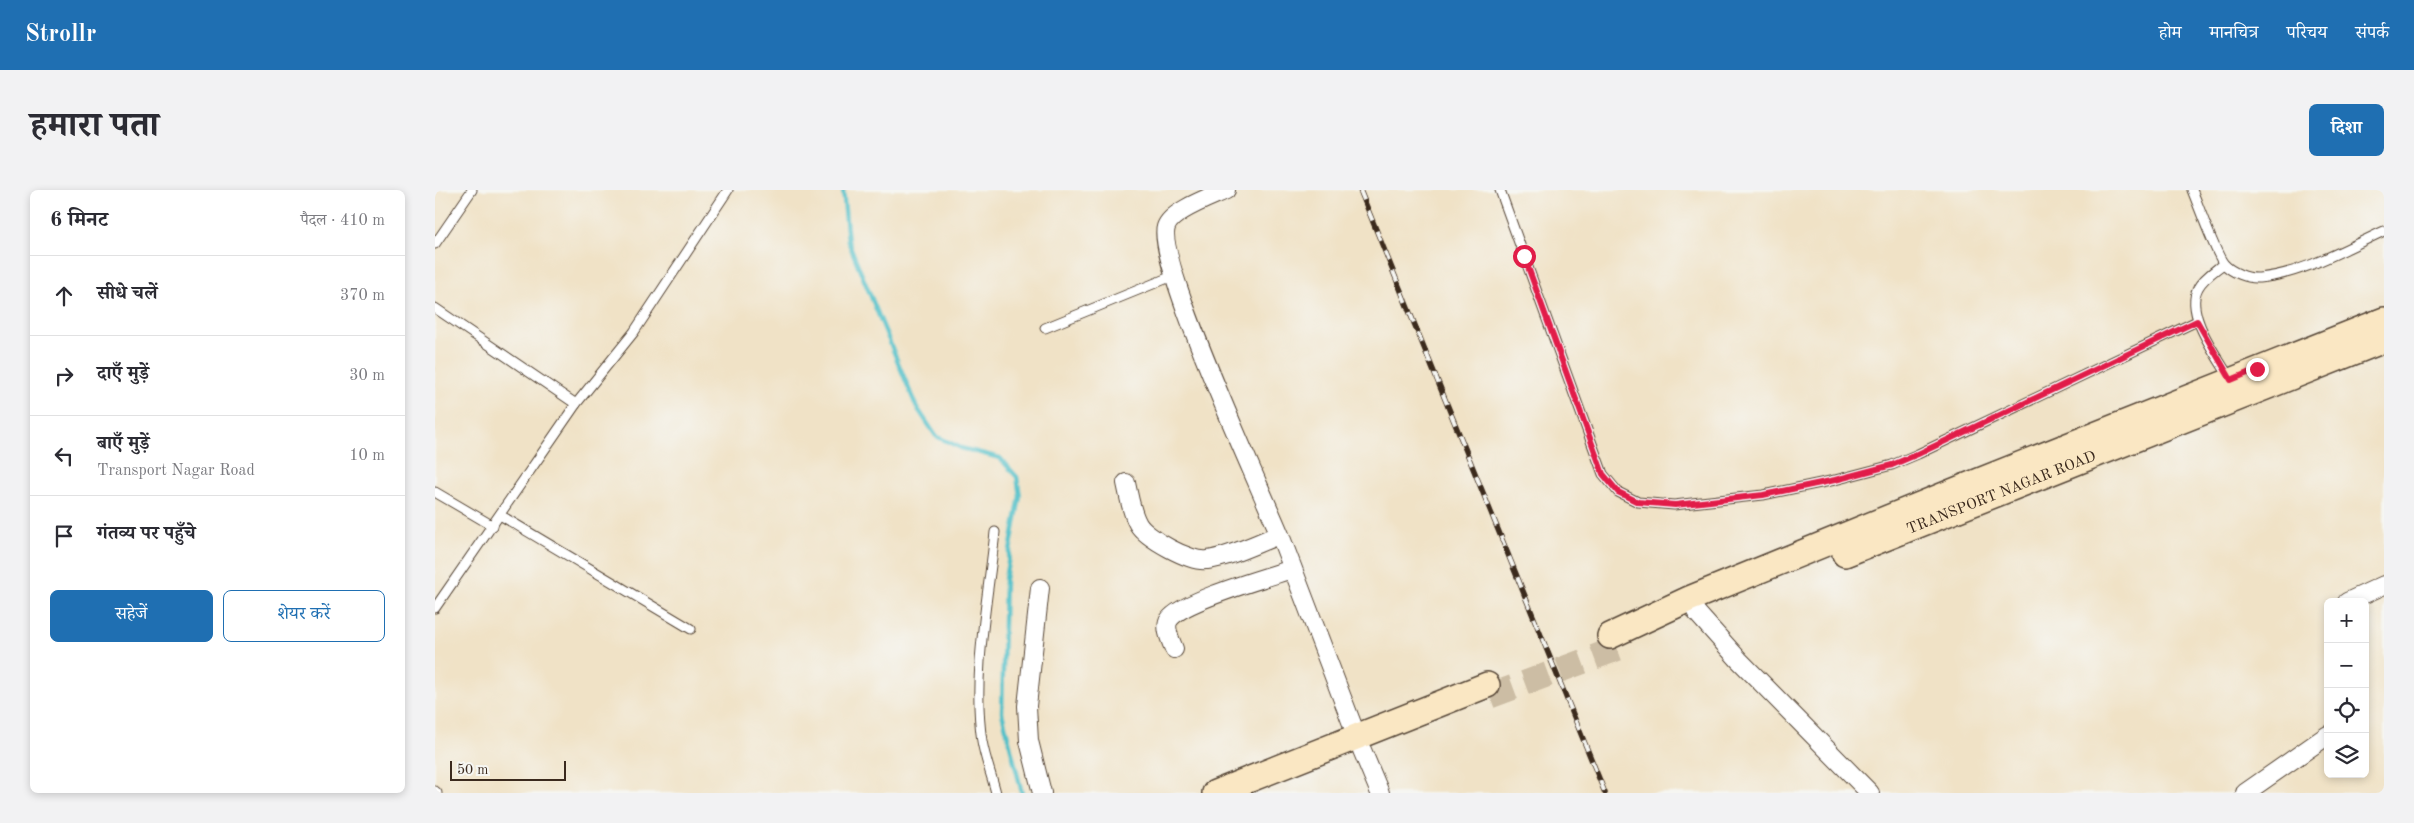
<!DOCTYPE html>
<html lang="hi">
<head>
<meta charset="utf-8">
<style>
  body { margin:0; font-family:"Old Standard TT","Noto Serif Devanagari",serif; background:#f2f2f3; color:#2b2b33 }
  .controls { position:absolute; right:15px; bottom:15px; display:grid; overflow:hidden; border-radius:8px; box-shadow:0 2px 8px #0003 }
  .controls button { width:45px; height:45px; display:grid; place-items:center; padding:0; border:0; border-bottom:1px solid #e1e1e2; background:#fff; color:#2b2b33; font:25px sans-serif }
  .scale { position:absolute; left:15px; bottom:12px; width:116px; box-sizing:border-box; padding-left:5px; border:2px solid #3b2a1e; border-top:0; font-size:14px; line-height:18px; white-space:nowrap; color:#3b2a1e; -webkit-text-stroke:4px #f6f6f2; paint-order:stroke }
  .stop { position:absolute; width:15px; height:15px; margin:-11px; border:4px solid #e11d48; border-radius:50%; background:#fff }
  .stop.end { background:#e11d48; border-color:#fff; box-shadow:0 1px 5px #0008 }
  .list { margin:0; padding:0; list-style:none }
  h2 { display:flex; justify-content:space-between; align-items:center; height:65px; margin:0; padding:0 20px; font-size:21px }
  h2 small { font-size:16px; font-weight:400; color:#7c7c81 }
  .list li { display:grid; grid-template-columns:32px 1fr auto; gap:15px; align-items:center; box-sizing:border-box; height:80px; padding:0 20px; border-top:1px solid #e1e1e2 }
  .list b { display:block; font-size:19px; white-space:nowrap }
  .list p { margin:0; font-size:16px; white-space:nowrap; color:#7c7c81 }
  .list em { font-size:16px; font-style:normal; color:#7c7c81 }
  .actions { display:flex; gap:10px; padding:15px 20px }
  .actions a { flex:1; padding:11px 0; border:1px solid #1f6fb2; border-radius:8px; text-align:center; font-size:18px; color:#1f6fb2 }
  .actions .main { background:#1f6fb2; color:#fff }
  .icon { flex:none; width:28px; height:28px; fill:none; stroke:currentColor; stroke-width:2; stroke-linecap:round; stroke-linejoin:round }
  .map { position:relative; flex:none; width:1949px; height:603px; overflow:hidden; border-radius:8px }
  header { display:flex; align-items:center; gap:30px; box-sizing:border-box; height:70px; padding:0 25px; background:#1f6fb2; color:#fff }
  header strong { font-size:24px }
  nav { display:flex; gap:28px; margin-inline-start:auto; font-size:18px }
  .intro { display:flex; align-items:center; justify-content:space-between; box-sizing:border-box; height:120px; padding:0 30px }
  h1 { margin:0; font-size:35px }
  .button { padding:12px 22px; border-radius:8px; background:#1f6fb2; color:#fff; font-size:18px; font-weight:700 }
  main { display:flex; gap:30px; padding:0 30px }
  aside { flex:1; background:#fff; border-radius:8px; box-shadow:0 2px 8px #0003 }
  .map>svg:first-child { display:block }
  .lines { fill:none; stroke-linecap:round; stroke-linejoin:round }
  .stream { stroke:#54c1c9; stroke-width:4.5 }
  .secondary-tunnel { stroke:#ccbda4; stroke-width:25; stroke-dasharray:25 12; stroke-linecap:butt }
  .service-casing { stroke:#564637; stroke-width:11 }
  .minor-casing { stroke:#564637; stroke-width:20 }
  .secondary-casing { stroke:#564637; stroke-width:28 }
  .service { stroke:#fff; stroke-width:9 }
  .minor { stroke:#fff; stroke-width:18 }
  .secondary { stroke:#fae7c3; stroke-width:25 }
  .rail-casing { stroke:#3b2a1e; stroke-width:5.5 }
  .rail { stroke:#f6f6f2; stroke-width:4; stroke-dasharray:11; stroke-linecap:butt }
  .route { stroke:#e11d48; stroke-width:6 }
  .labels { text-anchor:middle; stroke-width:4; stroke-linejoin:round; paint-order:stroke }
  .street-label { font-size:15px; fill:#3b2a1e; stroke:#f6f6f2 }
</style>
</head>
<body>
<header>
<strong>Strollr</strong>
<nav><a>होम</a><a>मानचित्र</a><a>परिचय</a><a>संपर्क</a></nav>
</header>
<div class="intro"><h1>हमारा पता</h1><a class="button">दिशा</a></div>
<main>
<aside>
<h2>6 मिनट<small>पैदल · 410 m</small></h2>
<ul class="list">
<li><svg class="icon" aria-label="ahead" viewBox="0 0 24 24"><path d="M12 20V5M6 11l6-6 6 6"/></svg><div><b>सीधे चलें</b></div><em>370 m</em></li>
<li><svg class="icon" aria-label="right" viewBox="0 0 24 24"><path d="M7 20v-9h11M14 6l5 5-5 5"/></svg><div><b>दाएँ मुड़ें</b></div><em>30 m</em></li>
<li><svg class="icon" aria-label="left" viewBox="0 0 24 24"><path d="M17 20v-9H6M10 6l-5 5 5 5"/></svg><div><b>बाएँ मुड़ें</b><p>Transport Nagar Road</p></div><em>10 m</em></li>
<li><svg class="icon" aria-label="arrive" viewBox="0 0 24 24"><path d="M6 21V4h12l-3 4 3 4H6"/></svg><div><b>गंतव्य पर पहुँचे</b></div></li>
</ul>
<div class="actions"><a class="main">सहेजें</a><a>शेयर करें</a></div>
</aside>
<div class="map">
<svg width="1949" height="603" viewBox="0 0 1949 603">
  <rect width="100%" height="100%" fill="#f6f6f2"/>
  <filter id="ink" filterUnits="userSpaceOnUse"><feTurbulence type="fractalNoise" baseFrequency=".02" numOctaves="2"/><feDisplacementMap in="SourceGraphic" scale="10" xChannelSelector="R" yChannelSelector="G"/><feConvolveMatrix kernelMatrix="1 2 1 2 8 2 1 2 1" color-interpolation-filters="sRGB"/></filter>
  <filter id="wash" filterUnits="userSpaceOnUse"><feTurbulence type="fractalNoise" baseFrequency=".0096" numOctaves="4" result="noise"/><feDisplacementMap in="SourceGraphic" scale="20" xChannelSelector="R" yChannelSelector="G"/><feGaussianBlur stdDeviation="1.12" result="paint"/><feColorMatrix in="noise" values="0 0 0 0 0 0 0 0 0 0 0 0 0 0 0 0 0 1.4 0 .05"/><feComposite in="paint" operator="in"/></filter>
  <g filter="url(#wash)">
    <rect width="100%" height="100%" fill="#f0e2c6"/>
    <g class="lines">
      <polyline class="stream" points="408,0 413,51 481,216 501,246 526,258 565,268 582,287 585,306 570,389 567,523 587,603"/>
    </g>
  </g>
  <g filter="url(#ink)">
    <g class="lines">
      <polyline class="secondary-tunnel" points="1055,506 1184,458"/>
      <g class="service-casing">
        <g id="service">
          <polyline points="1065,0 1168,284 1183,302 1203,312 1239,315 1328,305 1400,290 1457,275 1483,264 1762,131"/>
          <path d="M1757,0C1763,14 1781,65 1789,74C1796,82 1813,89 1824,88C1867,84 1910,59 1949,41"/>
          <polyline points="0,54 37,0"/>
          <path d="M1788,74C1781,80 1768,88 1763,98C1749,124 1783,167 1796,190"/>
          <polyline points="0,118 141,214"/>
          <polyline points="610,138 740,85"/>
          <polyline points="0,302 58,336"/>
          <polyline points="65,325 256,439"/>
          <path d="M560,342C553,409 537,485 547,551C550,569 557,586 561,603"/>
          <polyline points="0,418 141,214 199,142 293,0"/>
          <polyline points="0,601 2,603"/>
        </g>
      </g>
      <g class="minor-casing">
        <g id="minor">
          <path d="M791,0C776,7 736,21 731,37C720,70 826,299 845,345C871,412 896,480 922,547"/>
          <path d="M691,293C694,306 696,322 703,334C711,348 756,373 772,370C795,367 822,353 844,345"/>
          <polyline points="605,398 592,516 594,551 607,603"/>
          <polyline points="1254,409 1262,423 1304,470 1435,603"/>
          <polyline points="1912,412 1949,395"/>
          <path d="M739,459C736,451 729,438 734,430C746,411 833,387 857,379"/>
          <polyline points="927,560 945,603"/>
          <polyline points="1810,603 1893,545"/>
        </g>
      </g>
      <g class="secondary-casing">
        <g id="secondary">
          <path id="s1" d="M1410,364L1949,150"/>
          <polyline points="1175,446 1254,409 1524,299 1949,130"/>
          <polyline points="780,603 1052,495"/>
        </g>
      </g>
      <use href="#service" class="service"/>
      <use href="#minor" class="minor"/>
      <use href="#secondary" class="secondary"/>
      <g class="rail-casing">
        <polyline id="rail" points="925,0 1170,603"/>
      </g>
      <use href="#rail" class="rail"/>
    </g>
  </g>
  <g class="lines" filter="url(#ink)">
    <polyline class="route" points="1089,66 1168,284 1183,302 1203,312 1240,315 1328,305 1400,290 1457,275 1483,264 1762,131 1796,190 1822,179"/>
  </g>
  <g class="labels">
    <g class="street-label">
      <text dy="5" stroke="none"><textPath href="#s1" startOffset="168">TRANSPORT NAGAR ROAD</textPath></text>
    </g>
  </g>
</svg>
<div class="controls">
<button>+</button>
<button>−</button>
<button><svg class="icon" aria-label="locate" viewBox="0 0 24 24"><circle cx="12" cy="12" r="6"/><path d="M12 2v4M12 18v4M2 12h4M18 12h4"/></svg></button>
<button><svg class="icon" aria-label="layers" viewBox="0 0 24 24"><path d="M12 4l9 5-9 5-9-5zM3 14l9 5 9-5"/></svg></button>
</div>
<div class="scale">50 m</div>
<div class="stop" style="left:1089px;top:66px"></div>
<div class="stop end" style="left:1822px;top:179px"></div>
</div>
</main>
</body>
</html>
